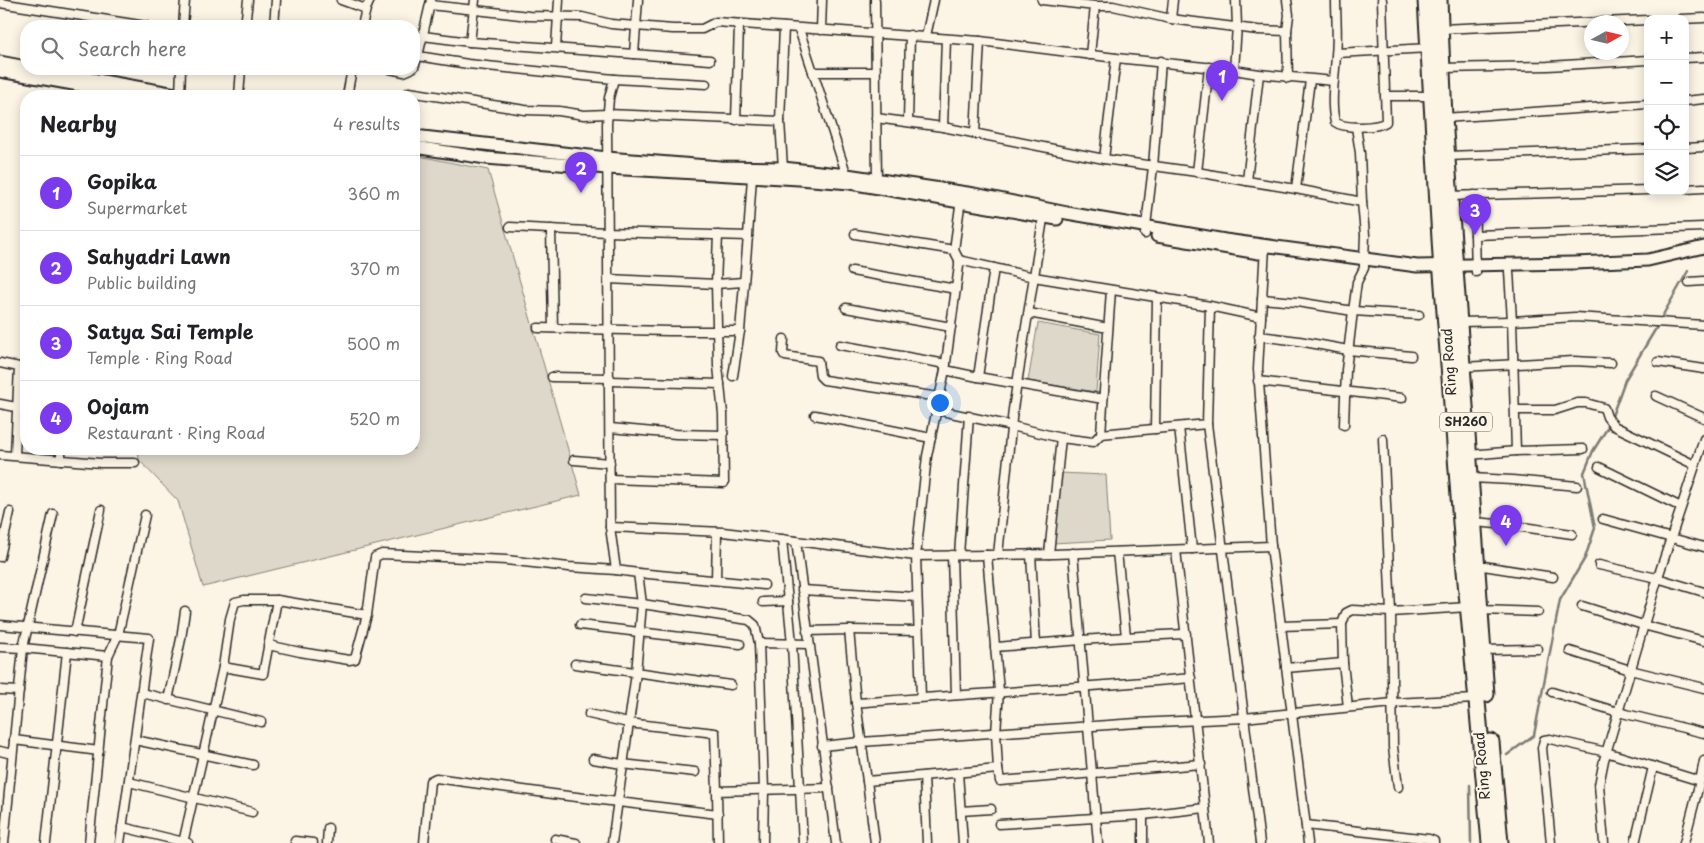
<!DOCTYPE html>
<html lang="en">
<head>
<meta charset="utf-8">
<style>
  body { margin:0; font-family:"Playpen Sans",sans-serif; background:#f6f6f6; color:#202124 }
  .controls { position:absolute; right:15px; top:15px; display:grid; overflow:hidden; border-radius:10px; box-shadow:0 2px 12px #0003 }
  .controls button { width:45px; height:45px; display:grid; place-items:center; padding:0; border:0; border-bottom:1px solid #e0e0e0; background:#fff; color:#202124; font:25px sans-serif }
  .compass { position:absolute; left:1584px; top:15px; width:45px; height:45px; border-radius:50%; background:#fff; box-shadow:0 2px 12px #0003; rotate:82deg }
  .you { position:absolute; left:939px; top:402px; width:18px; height:18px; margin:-12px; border:4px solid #fff; border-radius:50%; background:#1a73e8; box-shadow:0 0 0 8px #1a73e833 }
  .badge { display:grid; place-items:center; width:32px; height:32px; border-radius:50%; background:#7c3aed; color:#fff; font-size:16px; font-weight:700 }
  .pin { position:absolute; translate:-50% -41px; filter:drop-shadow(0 1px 2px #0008) }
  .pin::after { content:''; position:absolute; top:26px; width:18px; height:15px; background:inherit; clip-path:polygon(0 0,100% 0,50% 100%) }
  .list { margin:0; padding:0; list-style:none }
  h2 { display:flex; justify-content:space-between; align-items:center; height:65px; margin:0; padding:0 20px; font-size:21px }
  h2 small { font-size:16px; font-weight:400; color:#757577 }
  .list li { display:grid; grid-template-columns:32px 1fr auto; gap:15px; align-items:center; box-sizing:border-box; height:75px; padding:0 20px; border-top:1px solid #e0e0e0 }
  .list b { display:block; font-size:19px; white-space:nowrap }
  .list p { margin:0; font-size:16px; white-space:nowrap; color:#757577 }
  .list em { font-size:16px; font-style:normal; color:#757577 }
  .icon { flex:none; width:28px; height:28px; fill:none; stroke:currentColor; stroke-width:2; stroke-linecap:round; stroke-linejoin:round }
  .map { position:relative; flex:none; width:1704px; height:843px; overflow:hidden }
  .search { position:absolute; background:#fff; box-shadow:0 2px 12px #0003; left:20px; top:20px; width:400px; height:55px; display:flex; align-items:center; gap:12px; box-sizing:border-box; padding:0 18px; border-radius:20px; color:#757577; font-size:19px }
  .panel { position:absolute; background:#fff; box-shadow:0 2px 12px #0003; left:20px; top:90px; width:400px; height:365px; border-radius:20px }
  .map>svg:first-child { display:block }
  .green { fill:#ded8ca; stroke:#84827a }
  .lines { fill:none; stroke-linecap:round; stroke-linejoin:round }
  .stream { stroke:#7d7b74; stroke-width:2.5 }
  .street-casing { stroke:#2b2b2b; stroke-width:11 }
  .secondary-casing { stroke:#2b2b2b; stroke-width:15 }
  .highway-casing { stroke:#2b2b2b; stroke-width:19 }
  .street { stroke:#fcf5e5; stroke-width:8 }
  .secondary { stroke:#fcf5e5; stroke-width:11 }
  .highway { stroke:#fcf5e5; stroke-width:15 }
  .labels { text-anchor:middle; stroke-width:4; stroke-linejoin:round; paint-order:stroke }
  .shield { fill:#fcf5e5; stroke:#6a6863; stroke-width:1 }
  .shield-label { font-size:12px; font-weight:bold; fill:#2b2b2b }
  .street-label { font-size:14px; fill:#2b2b2b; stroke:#fcf5e5 }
</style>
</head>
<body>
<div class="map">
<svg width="1704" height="843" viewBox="0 0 1704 843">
  <rect width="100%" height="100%" fill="#fcf5e5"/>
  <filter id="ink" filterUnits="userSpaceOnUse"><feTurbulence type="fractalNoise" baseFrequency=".02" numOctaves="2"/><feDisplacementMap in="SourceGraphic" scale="10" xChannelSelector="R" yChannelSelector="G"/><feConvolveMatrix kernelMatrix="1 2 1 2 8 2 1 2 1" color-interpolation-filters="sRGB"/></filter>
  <g filter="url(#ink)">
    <g class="green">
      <polygon points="414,155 488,170 581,495 203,587 178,501 139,460 138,449 414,449"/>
      <polygon points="1038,323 1100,334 1096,392 1028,381"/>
      <polygon points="1059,473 1106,475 1110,540 1053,543"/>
    </g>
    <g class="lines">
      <g class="stream">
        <polyline points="1660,320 1688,271"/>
        <polyline points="1507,755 1534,735 1560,600 1585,558 1595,528 1584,473 1593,451 1608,427 1625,380 1658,325"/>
        <polyline points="1470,785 1471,843"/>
      </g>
      <g class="street-casing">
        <g id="street">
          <polyline points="341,0 366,9 370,0"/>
          <polyline points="875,0 877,183"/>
          <polyline points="1042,0 1095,6 1113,6 1171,19 1258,30 1287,31 1288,78"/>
          <path d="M1336,0C1336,18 1338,37 1336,55C1335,77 1330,101 1335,122C1344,129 1377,128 1386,122L1382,0"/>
          <polyline points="0,3 146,26"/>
          <polyline points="430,5 529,16 582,17 611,24 673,29 702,29 716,22 980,41 1116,58 1234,70 1259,74 1334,81"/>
          <polyline points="1171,19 1173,0"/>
          <polyline points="1681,19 1704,18"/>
          <polyline points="183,26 185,0"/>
          <polyline points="245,26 248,0"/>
          <polyline points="274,26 276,0"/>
          <polyline points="362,26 366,9"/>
          <polyline points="799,29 848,179"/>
          <polyline points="1440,29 1648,20"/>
          <polyline points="821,30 822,0"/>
          <polyline points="1287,31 1289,15 1287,0"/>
          <polyline points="423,36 470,42 634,54 638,0"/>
          <polyline points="926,36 934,0"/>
          <polyline points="470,42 475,0"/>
          <polyline points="556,47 559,0"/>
          <polyline points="1337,53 1429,48"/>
          <polyline points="634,54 710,60"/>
          <polyline points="1090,55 1095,6"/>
          <polyline points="418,56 468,64 614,79 609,98 607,124 610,527 616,570 638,573 642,604 636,673 612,843"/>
          <polyline points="1685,58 1704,57"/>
          <polyline points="414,67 418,56 431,0"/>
          <polyline points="1442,68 1548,66 1648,60"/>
          <polyline points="390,69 404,72 411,69"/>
          <polyline points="1234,70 1237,26 1236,0"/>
          <polyline points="813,72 875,72"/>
          <polyline points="1259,74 1247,181 1296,189 1310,80"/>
          <polyline points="614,79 706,84"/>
          <polyline points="409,92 525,110 559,111 584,115 607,114 780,121"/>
          <polyline points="92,96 93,88"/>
          <polyline points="180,96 181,69"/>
          <polyline points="239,96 241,69"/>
          <polyline points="347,96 352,69"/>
          <polyline points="1385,96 1432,96"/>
          <polyline points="1685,101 1704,99"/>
          <polyline points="876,118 943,127 1104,159 1197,172 1247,181"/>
          <polyline points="1444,118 1648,104"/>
          <polyline points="736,120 739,25"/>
          <polyline points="908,122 910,35"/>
          <polyline points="943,127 946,39"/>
          <polyline points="1356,127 1360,153 1362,202"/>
          <polyline points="975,134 980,41"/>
          <polyline points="1685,148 1704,147"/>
          <polyline points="1447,156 1648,149"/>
          <polyline points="1104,159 1116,58"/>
          <polyline points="783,168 780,121 784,27"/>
          <polyline points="1197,172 1209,67"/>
          <polyline points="1296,189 1362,202 1365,235 1364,260 1364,268 1357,282 1353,311 1346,370 1344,425"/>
          <polyline points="1685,189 1704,188"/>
          <polyline points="1474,195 1475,235 1704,227"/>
          <polyline points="1449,196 1648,190"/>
          <polyline points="961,199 954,250 959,260 959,266 945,370 927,456 916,556 1054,554 1271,546 1258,369 1265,247"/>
          <polyline points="510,227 607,232 748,236 752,177"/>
          <polyline points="551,229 553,328"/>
          <polyline points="855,234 954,250"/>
          <polyline points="1145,234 1153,167 1161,61"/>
          <polyline points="1475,235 1476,272"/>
          <polyline points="959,260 1034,277 1210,306 1261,317"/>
          <polyline points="994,268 978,377 1103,399"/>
          <polyline points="852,271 956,289"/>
          <polyline points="1509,271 1512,321 1575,317 1704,325"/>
          <polyline points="608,279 716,284 743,282"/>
          <polyline points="1689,282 1704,281"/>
          <polyline points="1262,299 1297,302 1353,311 1419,315"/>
          <polyline points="1210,306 1207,424 1260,843"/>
          <polyline points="846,308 951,327"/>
          <polyline points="1029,313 1108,328"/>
          <polyline points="1459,322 1512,321 1516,451 1583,449"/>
          <polyline points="538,328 669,331 740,331"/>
          <polyline points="1259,336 1299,341 1348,350 1411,356"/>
          <polyline points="784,339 783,353 785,356 818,361 820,376 824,380 939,397"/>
          <polyline points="840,345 946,364"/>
          <polyline points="1658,362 1704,369"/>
          <polyline points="0,363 19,367 15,455"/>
          <polyline points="1462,367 1574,361 1611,363"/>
          <polyline points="945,370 978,377"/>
          <polyline points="733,376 740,331 748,236"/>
          <polyline points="552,377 610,378"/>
          <polyline points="610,381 720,384"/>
          <polyline points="1258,381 1402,398"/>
          <polyline points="1656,396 1704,418"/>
          <polyline points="0,404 16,407"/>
          <polyline points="937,410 1012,426 1061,438"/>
          <polyline points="1516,410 1555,410 1577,403 1586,403 1604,408 1607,417 1614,426 1695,465"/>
          <polyline points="815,415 931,438"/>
          <polyline points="1179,427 1192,549"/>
          <polyline points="610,428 676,434 723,435"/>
          <polyline points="1155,429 1157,298"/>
          <polyline points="1101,434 1111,290"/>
          <polyline points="1383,439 1391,612 1393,747 1398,787"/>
          <polyline points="0,455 101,463 135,463"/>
          <polyline points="1469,455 1516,451"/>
          <polyline points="61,460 61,449"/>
          <polyline points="574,460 610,463"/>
          <polyline points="1599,467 1681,507"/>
          <polyline points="1471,478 1512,480 1577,486"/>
          <polyline points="610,479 724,483 723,414 718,366 716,284 718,235"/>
          <polyline points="1603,519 1704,547"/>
          <polyline points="1474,522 1508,525 1572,534"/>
          <polyline points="610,527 723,532 796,541"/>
          <polyline points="782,539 792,644 803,843"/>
          <polyline points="1271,546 1308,843"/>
          <polyline points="1176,550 1209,843"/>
          <polyline points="1117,552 1126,636"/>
          <polyline points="1073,553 1098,843"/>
          <polyline points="1031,554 1036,644"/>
          <polyline points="1049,554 1061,438 1093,442 1101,434 1207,424"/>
          <polyline points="952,555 956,695"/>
          <polyline points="959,555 969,416"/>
          <polyline points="998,555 1013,409 1044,213"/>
          <polyline points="0,557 10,512"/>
          <polyline points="1477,565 1553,577"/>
          <polyline points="1599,565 1657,578 1704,592"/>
          <polyline points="638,573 764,585"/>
          <polyline points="716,580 717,532"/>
          <polyline points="802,590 917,597"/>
          <polyline points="586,598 642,604 749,620 755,625 759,643 764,790 763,843"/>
          <polyline points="763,602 788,601"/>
          <polyline points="1582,606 1643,625 1704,641"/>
          <polyline points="1480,610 1538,612"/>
          <polyline points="0,625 149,638 120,843"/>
          <polyline points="580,625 740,644"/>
          <polyline points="1281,626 1342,624"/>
          <polyline points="849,630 918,631"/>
          <polyline points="807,631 849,630 856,703"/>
          <polyline points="75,632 101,510"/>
          <polyline points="759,643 809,644"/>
          <polyline points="268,645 300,652 349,660 355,659 367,615"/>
          <polyline points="0,647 23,648 53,514"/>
          <path d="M995,647C1059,642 1122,636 1186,634"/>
          <polyline points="1483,650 1538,649"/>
          <polyline points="1570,651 1630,670 1704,688"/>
          <polyline points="108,656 118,635 145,515"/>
          <polyline points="575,664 731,685"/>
          <polyline points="223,667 230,619 235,602 244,600 277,600"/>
          <polyline points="1286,668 1343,663"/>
          <polyline points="0,690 19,691"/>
          <polyline points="1552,692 1618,712 1704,733"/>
          <polyline points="142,693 261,722"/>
          <polyline points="168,700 181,639 185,611"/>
          <polyline points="1348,707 1343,663 1342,624 1346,613 1352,610 1391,612 1468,607"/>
          <polyline points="589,714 628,723 715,733 717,791"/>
          <polyline points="14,740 99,751"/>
          <polyline points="135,740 253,765"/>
          <polyline points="822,746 861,742 1137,723 1244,718 1393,703 1476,699"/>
          <polyline points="0,751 12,754"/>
          <polyline points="593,759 622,764 695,772"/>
          <polyline points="998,769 1000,781 1201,764"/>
          <polyline points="958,773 963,843"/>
          <polyline points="924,776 927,843"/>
          <path d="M867,781L856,703C968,694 1080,688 1191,678"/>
          <polyline points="129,782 252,812"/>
          <polyline points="961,811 991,809"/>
          <polyline points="1143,815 1205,808"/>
          <polyline points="999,824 1143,815 1143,843"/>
          <polyline points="1306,825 1429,839 1434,841 1434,843"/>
          <polyline points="122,827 188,843"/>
          <polyline points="555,839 576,843"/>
          <polyline points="295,841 313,843"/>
          <polyline points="4,843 23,648 108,656 89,843"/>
          <polyline points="46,843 67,652"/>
          <polyline points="183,843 223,667 263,674 277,600 367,615 375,557 382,554 506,560 569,567 616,570"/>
          <polyline points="327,843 328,828"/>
          <polyline points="424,843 430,781 436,778 560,795 718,814"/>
          <polyline points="718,843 717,791 829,788"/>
          <polyline points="836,843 796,541 916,556 921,697"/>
          <polyline points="875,843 867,781 998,769 996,733 999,691 987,555"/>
          <polyline points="1551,843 1542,748 1544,740 1550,739 1606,752 1700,781 1704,761"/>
          <polyline points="1604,843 1599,785 1604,760 1659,574 1704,439"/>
          <polyline points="1635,843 1653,767"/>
          <polyline points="1684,843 1700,781"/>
        </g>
      </g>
      <g class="secondary-casing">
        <g id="secondary">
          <polyline points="0,62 26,67"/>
          <polyline points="35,69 187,96"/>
          <polyline points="0,71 141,96"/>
          <polyline points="414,136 607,158 720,167 783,168 847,175 974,194 1067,213 1225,240 1417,266 1574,263 1648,260 1704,247"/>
          <polyline points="414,147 486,158 607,168 799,179 850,183 1057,219"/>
          <polyline points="1157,236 1259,253"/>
        </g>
      </g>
      <g class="highway-casing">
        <g id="highway">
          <polyline points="1426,0 1442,273 1463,549 1490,843"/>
          <polyline points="1439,0 1444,118 1486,694"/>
          <polyline points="1491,742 1500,843"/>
        </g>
      </g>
      <use href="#street" class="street"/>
      <use href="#secondary" class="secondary"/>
      <use href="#highway" class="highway"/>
    </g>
  </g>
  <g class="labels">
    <rect class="shield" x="1440" y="412.5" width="52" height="19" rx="4"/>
    <g class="shield-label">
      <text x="1466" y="426">SH260</text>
    </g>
    <g class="street-label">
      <text transform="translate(1449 362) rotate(-94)" y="5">Ring Road</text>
      <text transform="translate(1482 766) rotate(-95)" y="5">Ring Road</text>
    </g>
  </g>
</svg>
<div class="controls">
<button>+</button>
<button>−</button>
<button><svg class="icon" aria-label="locate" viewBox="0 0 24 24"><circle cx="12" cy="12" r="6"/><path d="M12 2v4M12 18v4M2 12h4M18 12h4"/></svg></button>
<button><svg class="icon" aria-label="layers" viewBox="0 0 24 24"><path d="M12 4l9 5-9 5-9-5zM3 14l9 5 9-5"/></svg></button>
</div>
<svg class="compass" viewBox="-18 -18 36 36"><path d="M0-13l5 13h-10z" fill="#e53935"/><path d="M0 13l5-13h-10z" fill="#757577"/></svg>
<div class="you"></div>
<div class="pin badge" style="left:1222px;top:101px">1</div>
<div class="pin badge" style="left:581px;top:193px">2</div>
<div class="pin badge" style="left:1475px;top:235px">3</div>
<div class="pin badge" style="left:1506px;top:546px">4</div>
<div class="search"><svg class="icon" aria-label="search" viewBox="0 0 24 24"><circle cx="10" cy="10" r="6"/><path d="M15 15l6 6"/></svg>Search here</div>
<section class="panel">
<h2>Nearby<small>4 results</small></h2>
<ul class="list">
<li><span class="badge">1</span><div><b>Gopika</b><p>Supermarket</p></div><em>360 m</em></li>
<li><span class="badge">2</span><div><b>Sahyadri Lawn</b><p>Public building</p></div><em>370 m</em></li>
<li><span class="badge">3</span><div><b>Satya Sai Temple</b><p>Temple · Ring Road</p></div><em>500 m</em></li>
<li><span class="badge">4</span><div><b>Oojam</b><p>Restaurant · Ring Road</p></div><em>520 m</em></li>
</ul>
</section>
</div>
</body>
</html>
